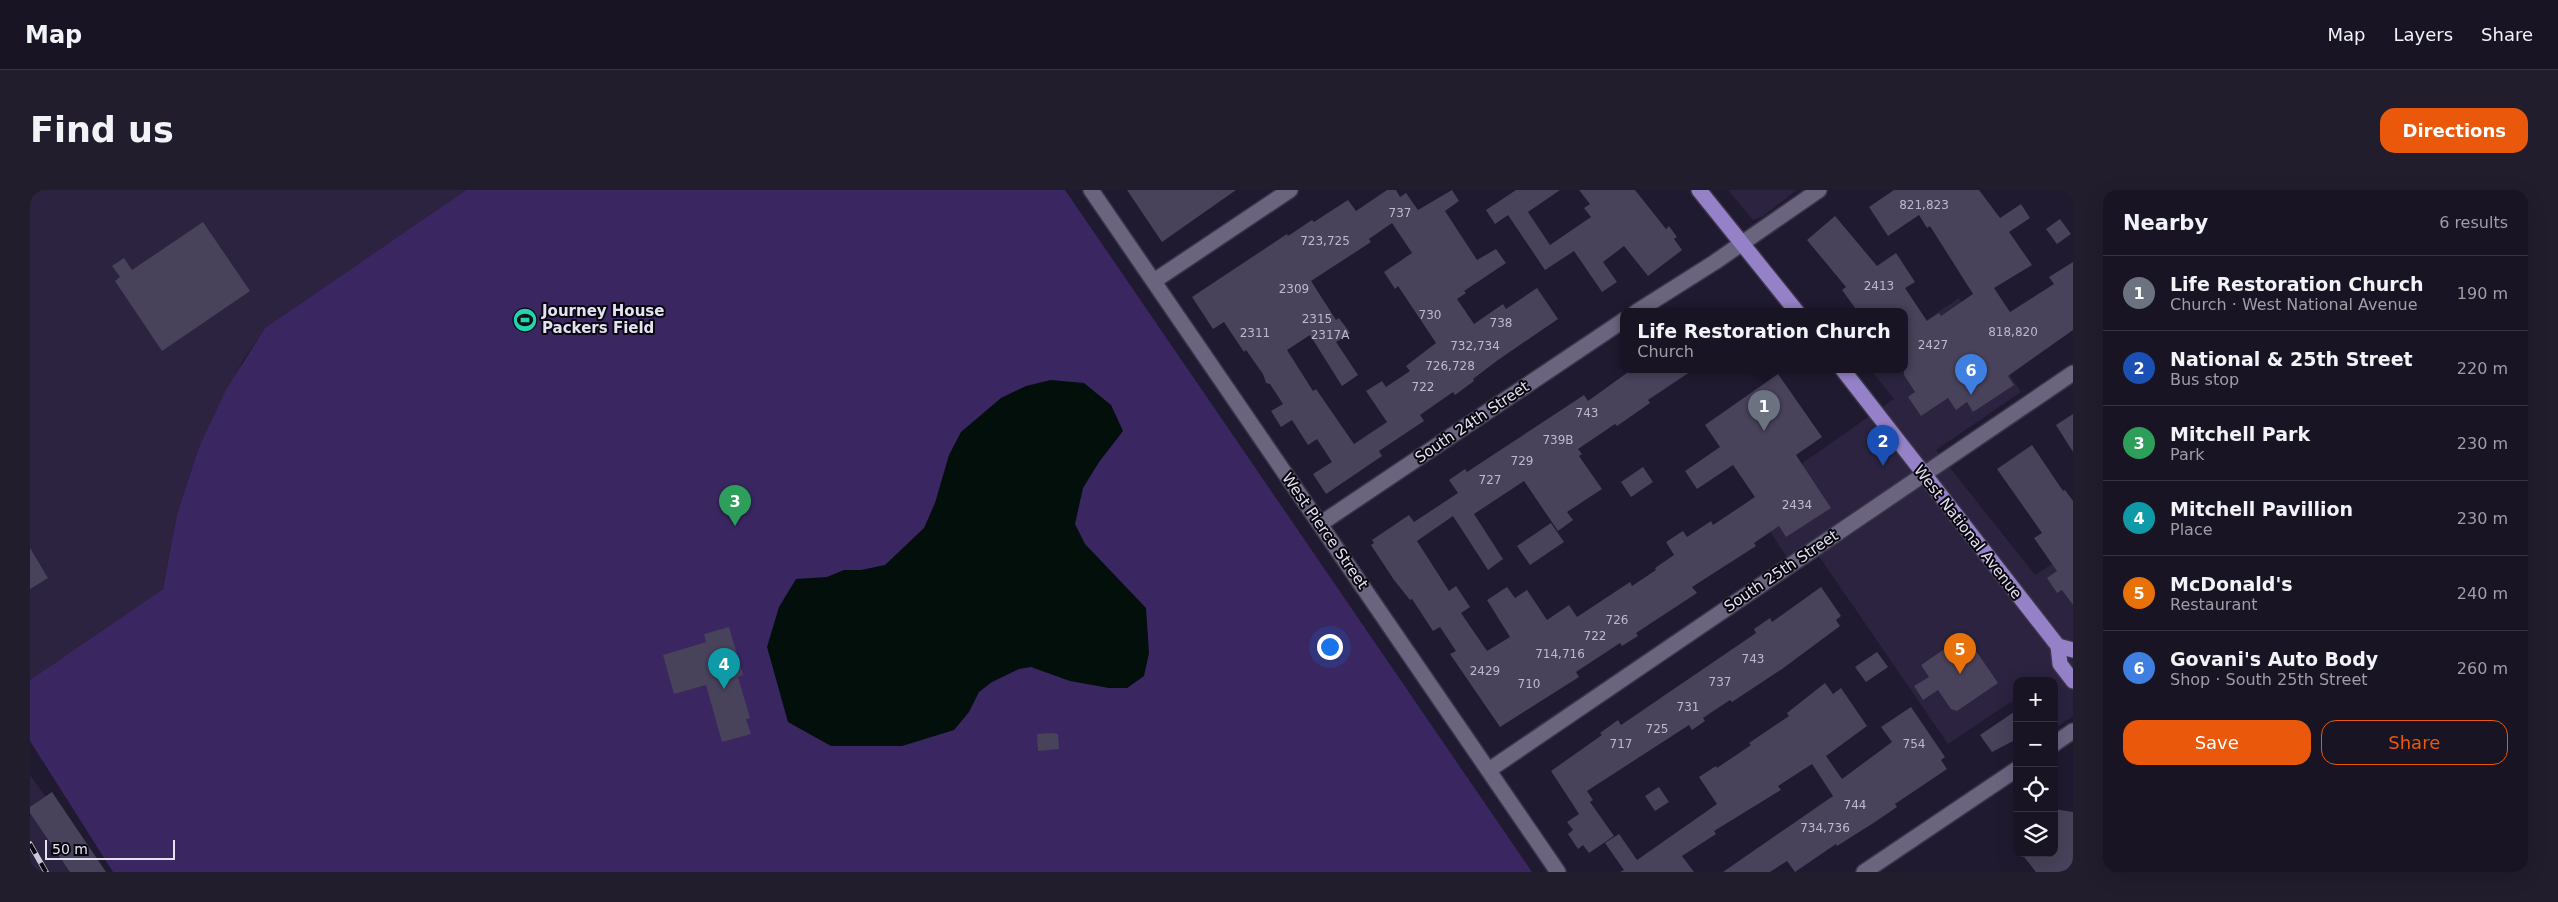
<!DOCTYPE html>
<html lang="en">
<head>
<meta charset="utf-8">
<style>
  body { margin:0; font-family:"DejaVu Sans",sans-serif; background:#211d2c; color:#f1f3f6 }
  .controls { position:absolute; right:15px; bottom:15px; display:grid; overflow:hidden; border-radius:10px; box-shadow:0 5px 20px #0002 }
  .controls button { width:45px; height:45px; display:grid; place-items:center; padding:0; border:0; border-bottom:1px solid #363341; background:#181424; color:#f1f3f6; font:25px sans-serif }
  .scale { position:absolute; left:15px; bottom:12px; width:130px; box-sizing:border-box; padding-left:5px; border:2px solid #e4e1f1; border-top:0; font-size:14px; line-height:18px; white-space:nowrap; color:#e4e1f1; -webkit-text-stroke:4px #090710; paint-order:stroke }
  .you { position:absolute; left:1299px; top:456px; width:18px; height:18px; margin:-12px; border:4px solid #fff; border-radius:50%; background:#1a73e8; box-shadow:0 0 0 8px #1a73e833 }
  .badge { display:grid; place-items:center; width:32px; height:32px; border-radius:50%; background:#ea580c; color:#fff; font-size:16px; font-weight:700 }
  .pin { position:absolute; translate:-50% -41px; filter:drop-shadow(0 1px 2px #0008) }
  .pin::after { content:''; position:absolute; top:26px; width:18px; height:15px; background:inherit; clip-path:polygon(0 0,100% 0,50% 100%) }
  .popup { position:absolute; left:1590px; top:118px; width:288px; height:65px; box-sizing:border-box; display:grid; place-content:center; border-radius:10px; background:#181424; filter:drop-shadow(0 1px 4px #0005); font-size:16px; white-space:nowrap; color:#9f9ea6 }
  .popup b { font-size:19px; color:#f1f3f6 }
  .popup::after { content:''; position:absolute; left:50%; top:100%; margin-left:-10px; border:10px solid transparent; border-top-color:#181424 }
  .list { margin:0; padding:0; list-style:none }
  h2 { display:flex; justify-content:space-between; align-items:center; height:65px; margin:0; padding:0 20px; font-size:21px }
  h2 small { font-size:16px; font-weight:400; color:#9f9ea6 }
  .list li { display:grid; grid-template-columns:32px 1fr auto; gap:15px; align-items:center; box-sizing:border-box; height:75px; padding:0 20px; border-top:1px solid #363341 }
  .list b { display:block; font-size:19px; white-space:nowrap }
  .list p { margin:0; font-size:16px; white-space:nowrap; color:#9f9ea6 }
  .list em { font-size:16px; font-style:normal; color:#9f9ea6 }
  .actions { display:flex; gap:10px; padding:15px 20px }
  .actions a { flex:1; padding:11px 0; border:1px solid #ea580c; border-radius:15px; text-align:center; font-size:18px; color:#ea580c }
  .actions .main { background:#ea580c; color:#fff }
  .icon { flex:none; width:28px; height:28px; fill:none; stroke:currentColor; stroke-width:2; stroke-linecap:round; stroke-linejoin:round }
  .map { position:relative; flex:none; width:2043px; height:682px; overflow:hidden; border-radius:15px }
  header { display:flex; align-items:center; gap:30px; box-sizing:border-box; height:70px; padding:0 25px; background:#181424; border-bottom:1px solid #363341 }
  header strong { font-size:24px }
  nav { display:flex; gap:28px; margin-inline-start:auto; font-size:18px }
  .intro { display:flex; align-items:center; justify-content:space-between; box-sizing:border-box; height:120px; padding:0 30px }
  h1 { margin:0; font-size:35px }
  .button { padding:12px 22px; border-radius:15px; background:#ea580c; color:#fff; font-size:18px; font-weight:700 }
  main { display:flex; gap:30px; padding:0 30px }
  aside { flex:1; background:#181424; border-radius:15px; box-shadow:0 5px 20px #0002 }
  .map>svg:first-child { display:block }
  .built { fill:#2b233f }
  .green { fill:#3a2661 }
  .water { fill:#030f0b }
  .building { fill:#48425a; fill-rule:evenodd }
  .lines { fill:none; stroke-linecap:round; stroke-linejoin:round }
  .street-casing { stroke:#3a3548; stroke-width:18 }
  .primary-casing { stroke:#3a3548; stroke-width:18 }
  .street { stroke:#6b647f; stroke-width:15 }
  .primary { stroke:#9481c7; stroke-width:15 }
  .rail-casing { stroke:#ccc9d9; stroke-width:5.5 }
  .rail { stroke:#090710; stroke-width:4; stroke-dasharray:11; stroke-linecap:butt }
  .labels { text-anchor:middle; stroke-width:4; stroke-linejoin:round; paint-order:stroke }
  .number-label { font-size:12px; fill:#bdb9cb }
  .poi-label { font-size:15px; font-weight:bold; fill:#e4e1f1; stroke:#090710; text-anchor:start }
  .street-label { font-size:15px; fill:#e4e1f1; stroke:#090710 }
</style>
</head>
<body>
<header>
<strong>Map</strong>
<nav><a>Map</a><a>Layers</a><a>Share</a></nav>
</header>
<div class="intro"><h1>Find us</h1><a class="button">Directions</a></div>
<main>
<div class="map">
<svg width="2043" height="682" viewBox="0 0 2043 682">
  <rect width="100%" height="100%" fill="#201a30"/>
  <g class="built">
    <polygon points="0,0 436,0 235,138 212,172 169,257 147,324 133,399 0,490"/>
    <polygon points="1698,0 1767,0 1732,27 1723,30"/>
    <polygon points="1929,108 1991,202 1906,260 2005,385 2043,360 2043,526 2024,539 2024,491 1987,491 1987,518 1982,511 1918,554 1784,359 1761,374 1720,310 1864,209 1841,180 1874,180 1874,145"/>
    <polygon points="0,585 69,682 0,682"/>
  </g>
  <polygon class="green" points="436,0 1035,0 1502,682 83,682 0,551 0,490 133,399 147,324 169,257 197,198 235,138"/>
  <polygon class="water" points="1021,190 1054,193 1081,215 1093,241 1069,272 1053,298 1045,334 1055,354 1116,418 1119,463 1114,486 1097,498 1079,498 1040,491 1001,477 989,479 962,492 949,502 939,522 924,540 872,556 801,556 758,532 737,457 749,417 766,389 797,387 814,380 831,380 855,375 894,338 905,313 919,265 931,242 971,208 996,196"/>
  <g class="building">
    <polygon points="1097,0 1206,0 1132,52"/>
    <path d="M1357,0H1366L1370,7L1376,3L1388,20L1422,0L1429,11L1415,21L1447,70L1466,59L1476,73L1434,101L1436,103L1427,109L1444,134L1473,114L1476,119L1507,98L1528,129L1468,170L1443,189L1444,191L1425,205L1423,202L1390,225L1394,231L1349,261L1352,266L1296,304L1283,284L1302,272L1287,249L1278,255L1262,230L1251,237L1241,221L1253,214L1240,194L1236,193L1233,184L1216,160L1214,162L1194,132L1183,139L1162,107L1257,44L1258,46L1282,30L1284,32L1318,10L1326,21ZM1362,33L1382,63L1354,82L1365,99L1368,96L1406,153L1376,176L1380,181L1356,197L1352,191L1336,201L1357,232L1324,254L1286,199L1283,201L1257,160L1280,145L1312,196L1328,185L1306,152L1320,143L1309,128L1306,130L1281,91L1341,52L1339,49Z"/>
    <polygon points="1486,0 1530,0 1498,22 1520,55 1561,27 1554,18 1560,14 1549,0 1605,0 1636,39 1639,36 1647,47 1644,49 1652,60 1618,86 1594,56 1573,72 1587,92 1572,102 1544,61 1515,80 1478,25 1465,34 1456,20"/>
    <polygon points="1864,0 1949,0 1970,28 1991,14 2000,28 1979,42 2002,75 1964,98 1980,122 2024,94 2019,87 2043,72 2043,140 1978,186 1984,195 1943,222 1937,212 1926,220 1918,208 1891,226 1878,207 1885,202 1874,185 1874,122 1828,122 1812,100 1816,97 1777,50 1805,26 1847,76 1866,63 1885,92 1875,98 1897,131 1909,123 1911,126 1943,104 1900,36 1897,38 1889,25 1858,46 1839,17"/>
    <polygon points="2030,29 2041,44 2027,54 2016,39"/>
    <polygon points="173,32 220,101 132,161 85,91 90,87 82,76 94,68 102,80"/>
    <polygon points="1601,180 1663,180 1618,210 1620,213 1587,236 1585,234 1548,259 1552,264 1549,266 1572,299 1537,322 1543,330 1528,341 1494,291 1444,324 1473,369 1458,380 1423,326 1387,351 1419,401 1426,396 1440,417 1431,423 1457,461 1480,447 1457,410 1477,397 1485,408 1497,400 1517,430 1539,415 1547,427 1600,392 1602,396 1626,380 1625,378 1644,365 1636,352 1653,341 1657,347 1681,331 1683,335 1725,307 1703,275 1667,299 1655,281 1690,257 1675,235 1748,184 1792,247 1766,265 1801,318 1756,347 1749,336 1724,353 1726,356 1662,397 1667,403 1606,443 1608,446 1592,456 1590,453 1546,482 1549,487 1470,537 1420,464 1426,461 1410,437 1403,441 1382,409 1380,410 1364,390 1341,355 1344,353 1342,350 1379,325 1384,332 1428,303 1419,290 1435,279 1437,282 1554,205 1558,211"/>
    <polygon points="2043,224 2043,262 2026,235"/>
    <polygon points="2002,255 2033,301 2035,300 2043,311 2043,415 2032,400 2027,403 2017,388 2027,381 2004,348 2012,343 1967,279"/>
    <polygon points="1613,277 1623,292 1601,307 1591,292"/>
    <polygon points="1521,333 1534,352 1500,375 1487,356"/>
    <polygon points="0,358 18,388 0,399"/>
    <polygon points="1791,397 1811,426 1806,430 1810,436 1752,479 1702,512 1700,510 1673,528 1675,531 1662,540 1659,535 1557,601 1563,610 1560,612 1584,646 1559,663 1553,655 1548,659 1538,644 1543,640 1537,632 1549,624 1521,581 1572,545 1570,543 1588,530 1591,535 1726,443 1724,439 1740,428 1742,432"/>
    <polygon points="699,437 713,485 708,487 720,528 716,529 721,544 692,552 676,495 644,504 633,465 676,452 674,444"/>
    <polygon points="1935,445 1968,493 1927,521 1921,519 1908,500 1893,510 1884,496 1899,487 1891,475"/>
    <polygon points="1847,462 1858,477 1836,492 1825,477"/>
    <polygon points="1795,493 1803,504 1811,498 1837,536 1796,566 1812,589 1862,552 1851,537 1881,517 1915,567 1911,570 1917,579 1865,614 1867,617 1845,632 1807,656 1806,654 1765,682 1757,671 1740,682 1693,682 1803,606 1782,574 1748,596 1751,600 1684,641 1686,644 1652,666 1664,682 1590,682 1594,680 1575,653 1589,644 1607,670 1687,614 1669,587 1686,576 1687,578 1721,555 1719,553 1759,526 1757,523"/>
    <polygon points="1987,520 1987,549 1962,562 1950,545"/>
    <polygon points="1022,543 1028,544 1029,559 1008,561 1007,544"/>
    <polygon points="1629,597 1639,612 1625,621 1615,606"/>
    <polygon points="22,602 76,682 40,682 0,623 0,617"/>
    <polygon points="2024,619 2043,622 2043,682 2006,682 1991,663 2024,663"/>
  </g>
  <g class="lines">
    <g class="street-casing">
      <g id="street">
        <polyline points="1061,0 1528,682"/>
        <polyline points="1124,91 1260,0"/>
        <polyline points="1606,122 1685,72 1789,0"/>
        <polyline points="1290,334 1594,130"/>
        <polyline points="2024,554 2043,541"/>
        <polyline points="1459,580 2043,183"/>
        <polyline points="1834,682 1987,579"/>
      </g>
    </g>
    <g class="primary-casing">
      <g id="primary">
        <polyline points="1669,0 1767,122"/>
        <polyline points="1813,180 2028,456 2030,474 2043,491"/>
        <polyline points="2028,456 2043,460"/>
      </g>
    </g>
    <use href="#street" class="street"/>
    <use href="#primary" class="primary"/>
    <g class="rail-casing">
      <polyline id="rail" points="0,654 16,682"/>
    </g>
    <use href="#rail" class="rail"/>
  </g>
  <defs>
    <g id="stadium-disc" transform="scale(1.25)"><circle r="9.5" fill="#20d5b0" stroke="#090710"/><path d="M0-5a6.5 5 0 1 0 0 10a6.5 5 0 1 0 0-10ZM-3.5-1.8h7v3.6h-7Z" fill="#111"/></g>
  </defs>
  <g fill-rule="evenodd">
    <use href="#stadium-disc" x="495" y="130"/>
  </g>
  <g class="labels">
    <g class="number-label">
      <text x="1894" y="19">821,823</text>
      <text x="1370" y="27">737</text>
      <text x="1295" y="55">723,725</text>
      <text x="1849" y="100">2413</text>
      <text x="1264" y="103">2309</text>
      <text x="1400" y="129">730</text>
      <text x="1287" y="133">2315</text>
      <text x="1471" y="137">738</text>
      <text x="1983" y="146">818,820</text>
      <text x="1225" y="147">2311</text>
      <text x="1300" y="149">2317A</text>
      <text x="1903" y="159">2427</text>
      <text x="1445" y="160">732,734</text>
      <text x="1420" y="180">726,728</text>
      <text x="1393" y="201">722</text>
      <text x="1557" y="227">743</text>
      <text x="1528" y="254">739B</text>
      <text x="1492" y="275">729</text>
      <text x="1460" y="294">727</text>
      <text x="1767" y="319">2434</text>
      <text x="1587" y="434">726</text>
      <text x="1565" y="450">722</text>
      <text x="1530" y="468">714,716</text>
      <text x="1723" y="473">743</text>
      <text x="1455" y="485">2429</text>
      <text x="1690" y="496">737</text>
      <text x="1499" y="498">710</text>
      <text x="1658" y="521">731</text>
      <text x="1627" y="543">725</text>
      <text x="1591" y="558">717</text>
      <text x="1884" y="558">754</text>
      <text x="1825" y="619">744</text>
      <text x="1795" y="642">734,736</text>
    </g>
    <g class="poi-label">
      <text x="512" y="126">Journey House<tspan x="512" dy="17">Packers Field</tspan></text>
    </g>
    <g class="street-label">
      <text transform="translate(1442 232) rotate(-34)" y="5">South 24th Street</text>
      <text transform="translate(1295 341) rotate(55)" y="5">West Pierce Street</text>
      <text transform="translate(1938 342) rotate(52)" y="5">West National Avenue</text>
      <text transform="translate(1751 381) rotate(-34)" y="5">South 25th Street</text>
    </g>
  </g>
</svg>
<div class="controls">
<button>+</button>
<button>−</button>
<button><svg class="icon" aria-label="locate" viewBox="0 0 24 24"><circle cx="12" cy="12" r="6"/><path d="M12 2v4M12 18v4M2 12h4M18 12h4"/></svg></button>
<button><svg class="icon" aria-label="layers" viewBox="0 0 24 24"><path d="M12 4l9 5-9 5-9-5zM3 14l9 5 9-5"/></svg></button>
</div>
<div class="scale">50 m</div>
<div class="you"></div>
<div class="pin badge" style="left:1734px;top:241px;background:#6b7280">1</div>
<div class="popup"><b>Life Restoration Church</b>Church</div>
<div class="pin badge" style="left:1853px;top:276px;background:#1a4fb4">2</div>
<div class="pin badge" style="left:705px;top:336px;background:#2e9e5b">3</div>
<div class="pin badge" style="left:694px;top:499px;background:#0f9aa8">4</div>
<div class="pin badge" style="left:1930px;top:484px;background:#e8710a">5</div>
<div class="pin badge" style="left:1941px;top:205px;background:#3f7fe0">6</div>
</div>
<aside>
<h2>Nearby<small>6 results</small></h2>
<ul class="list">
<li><span class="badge" style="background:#6b7280">1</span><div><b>Life Restoration Church</b><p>Church · West National Avenue</p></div><em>190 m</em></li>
<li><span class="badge" style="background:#1a4fb4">2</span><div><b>National &amp; 25th Street</b><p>Bus stop</p></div><em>220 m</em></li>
<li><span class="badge" style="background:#2e9e5b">3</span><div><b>Mitchell Park</b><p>Park</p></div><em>230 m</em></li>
<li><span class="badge" style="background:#0f9aa8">4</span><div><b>Mitchell Pavillion</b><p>Place</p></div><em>230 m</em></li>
<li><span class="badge" style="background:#e8710a">5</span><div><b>McDonald's</b><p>Restaurant</p></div><em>240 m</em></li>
<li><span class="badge" style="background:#3f7fe0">6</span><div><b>Govani's Auto Body</b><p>Shop · South 25th Street</p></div><em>260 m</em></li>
</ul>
<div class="actions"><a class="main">Save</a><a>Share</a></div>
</aside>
</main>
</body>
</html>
